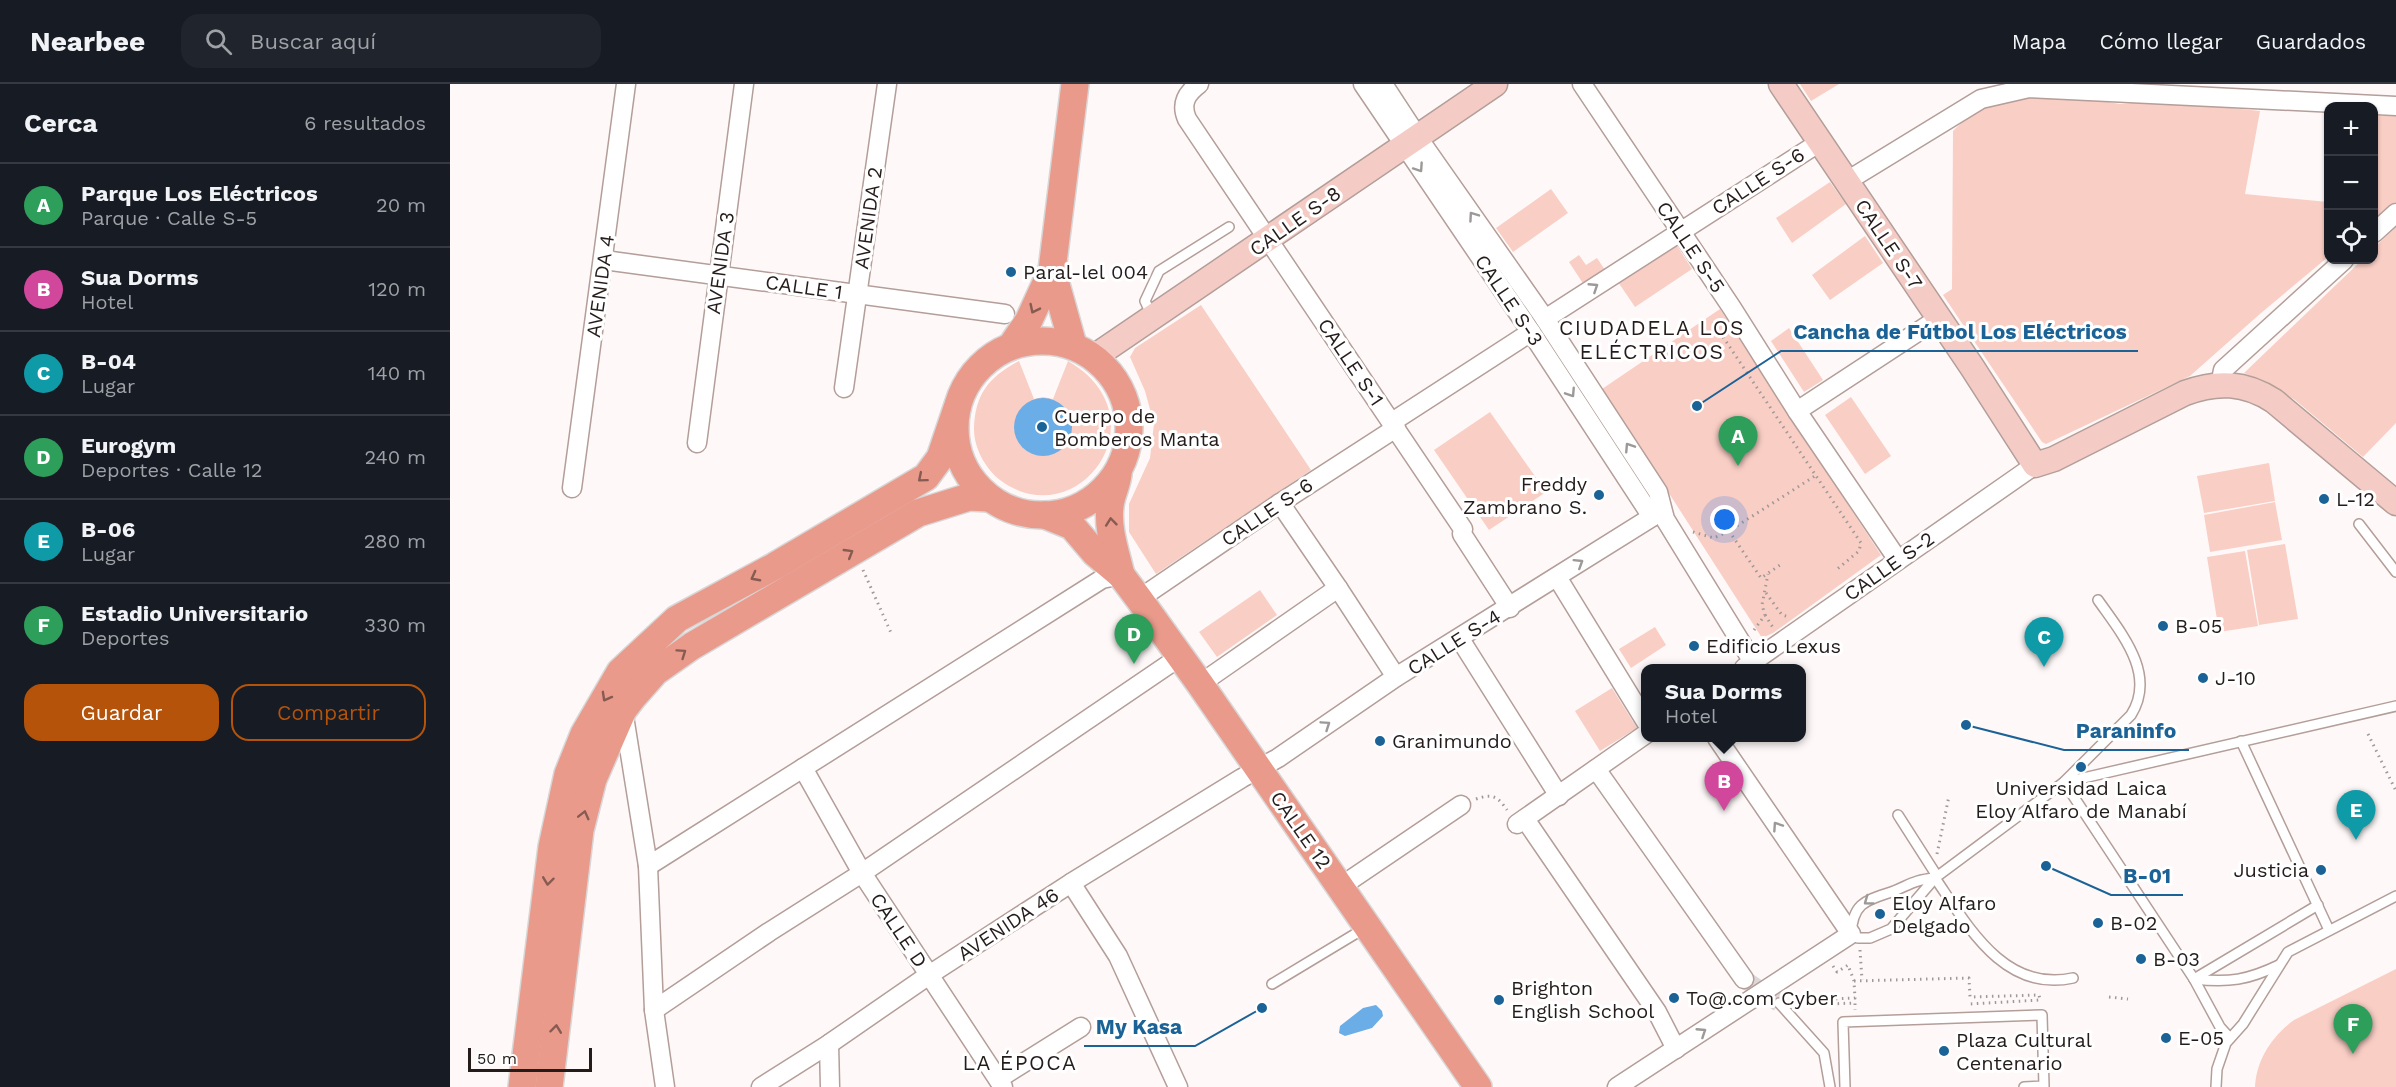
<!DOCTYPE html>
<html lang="es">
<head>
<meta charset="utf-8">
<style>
  body { margin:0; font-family:"Work Sans",sans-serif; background:#20242c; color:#f1f3f6 }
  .controls { position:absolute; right:18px; top:18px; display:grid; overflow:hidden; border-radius:12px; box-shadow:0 2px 4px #0004 }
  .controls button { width:54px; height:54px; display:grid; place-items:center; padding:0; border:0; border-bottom:2px solid #363941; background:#171b24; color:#f1f3f6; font:30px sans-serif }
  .scale { position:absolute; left:18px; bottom:15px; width:124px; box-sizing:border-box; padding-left:6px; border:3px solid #241c1a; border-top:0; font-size:16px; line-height:21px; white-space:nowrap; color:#241c1a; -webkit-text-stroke:4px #fff; paint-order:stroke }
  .you { position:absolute; left:1275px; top:436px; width:21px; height:21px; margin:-15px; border:4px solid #fff; border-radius:50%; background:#1a73e8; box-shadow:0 0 0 9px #1a73e833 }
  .badge { display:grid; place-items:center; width:39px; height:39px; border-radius:50%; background:#b45309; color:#fff; font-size:20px; font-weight:700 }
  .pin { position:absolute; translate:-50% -50px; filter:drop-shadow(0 2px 3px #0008) }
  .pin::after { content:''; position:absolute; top:32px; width:21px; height:18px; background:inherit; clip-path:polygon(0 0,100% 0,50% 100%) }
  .popup { position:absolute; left:1191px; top:580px; width:165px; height:78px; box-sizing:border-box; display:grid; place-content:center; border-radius:12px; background:#171b24; filter:drop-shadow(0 2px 4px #0005); font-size:20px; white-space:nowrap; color:#9ea1a6 }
  .popup b { font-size:22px; color:#f1f3f6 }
  .popup::after { content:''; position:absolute; left:50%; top:100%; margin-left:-12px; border:12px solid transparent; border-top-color:#171b24 }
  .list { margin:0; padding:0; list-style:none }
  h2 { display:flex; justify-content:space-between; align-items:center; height:78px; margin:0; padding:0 24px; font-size:26px }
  h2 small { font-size:20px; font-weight:400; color:#9ea1a6 }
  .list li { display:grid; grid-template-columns:39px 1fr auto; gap:18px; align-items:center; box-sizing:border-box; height:84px; padding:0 24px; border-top:2px solid #363941 }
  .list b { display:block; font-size:22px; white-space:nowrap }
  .list p { margin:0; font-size:20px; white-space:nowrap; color:#9ea1a6 }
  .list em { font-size:20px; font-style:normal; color:#9ea1a6 }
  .actions { display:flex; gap:12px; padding:18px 24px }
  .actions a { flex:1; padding:14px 0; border:2px solid #b45309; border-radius:18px; text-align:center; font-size:21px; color:#b45309 }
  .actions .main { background:#b45309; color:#fff }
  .icon { flex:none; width:33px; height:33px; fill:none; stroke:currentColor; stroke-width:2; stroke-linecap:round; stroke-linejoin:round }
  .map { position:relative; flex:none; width:1946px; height:1003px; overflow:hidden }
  header { display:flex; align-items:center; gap:36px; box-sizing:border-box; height:84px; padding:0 30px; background:#171b24; border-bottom:2px solid #363941 }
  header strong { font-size:28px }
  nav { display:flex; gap:33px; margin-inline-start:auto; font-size:21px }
  .search { width:420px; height:54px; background:#20242c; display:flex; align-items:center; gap:15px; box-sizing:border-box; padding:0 21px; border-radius:18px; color:#9ea1a6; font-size:22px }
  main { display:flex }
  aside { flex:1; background:#171b24 }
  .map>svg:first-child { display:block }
  .green { fill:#f9cec5 }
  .water { fill:#6bade6 }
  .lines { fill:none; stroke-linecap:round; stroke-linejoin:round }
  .street-tunnel { stroke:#ddd8d7; stroke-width:18; stroke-dasharray:18 9; stroke-linecap:butt }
  .lane-casing { stroke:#b39e99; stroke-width:12 }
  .street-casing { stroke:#b39e99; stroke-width:21 }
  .secondary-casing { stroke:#b39e99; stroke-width:27 }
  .primary-casing { stroke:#d8d6d6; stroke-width:30 }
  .path { stroke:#a09998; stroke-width:3; stroke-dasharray:1.5 4.5; stroke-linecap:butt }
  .lane { stroke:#fff; stroke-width:9 }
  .street { stroke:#fff; stroke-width:18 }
  .secondary { stroke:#f4ccc5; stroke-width:24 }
  .primary { stroke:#e99a8b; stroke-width:27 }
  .oneway { stroke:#9c9998 }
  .oneway2 { stroke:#865b52 }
  .poi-dot { fill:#1b6296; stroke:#fff; stroke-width:2 }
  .labels { text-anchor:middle; stroke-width:6; stroke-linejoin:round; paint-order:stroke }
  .street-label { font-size:20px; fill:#241c1a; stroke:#fff }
  .poi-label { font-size:20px; fill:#241c1a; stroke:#fff; text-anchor:start }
  .neighbourhood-label { font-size:21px; letter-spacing:1.5px; fill:#241c1a; stroke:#fff }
  .leader { fill:none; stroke:#1b6296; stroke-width:2 }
  .callout-dot { fill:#1b6296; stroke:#fff; stroke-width:2 }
  .callout-label { font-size:21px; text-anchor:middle; font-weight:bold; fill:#1b6296; stroke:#fff; stroke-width:6; stroke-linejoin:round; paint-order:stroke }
</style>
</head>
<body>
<header>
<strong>Nearbee</strong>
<div class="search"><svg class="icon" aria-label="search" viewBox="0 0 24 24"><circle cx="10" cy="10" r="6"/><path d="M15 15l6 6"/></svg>Buscar aquí</div>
<nav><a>Mapa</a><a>Cómo llegar</a><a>Guardados</a></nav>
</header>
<main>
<aside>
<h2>Cerca<small>6 resultados</small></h2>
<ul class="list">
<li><span class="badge" style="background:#2e9e5b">A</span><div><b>Parque Los Eléctricos</b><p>Parque · Calle S-5</p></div><em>20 m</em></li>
<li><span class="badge" style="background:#d1479c">B</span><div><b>Sua Dorms</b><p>Hotel</p></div><em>120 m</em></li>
<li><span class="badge" style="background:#0f9aa8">C</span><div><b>B-04</b><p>Lugar</p></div><em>140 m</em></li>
<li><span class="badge" style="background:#2e9e5b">D</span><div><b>Eurogym</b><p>Deportes · Calle 12</p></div><em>240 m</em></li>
<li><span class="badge" style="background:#0f9aa8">E</span><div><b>B-06</b><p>Lugar</p></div><em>280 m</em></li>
<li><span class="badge" style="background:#2e9e5b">F</span><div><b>Estadio Universitario</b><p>Deportes</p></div><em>330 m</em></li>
</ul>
<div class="actions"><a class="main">Guardar</a><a>Compartir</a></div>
</aside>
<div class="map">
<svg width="1946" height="1003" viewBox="0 0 1946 1003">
  <rect width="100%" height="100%" fill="#fef9f8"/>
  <g class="green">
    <polygon points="1350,0 1389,0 1361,17"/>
    <path d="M1614,11L1670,20L1712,17L1810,27L1795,110L1878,118V173L1811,229L1740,292L1596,360L1592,358L1493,211L1502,205L1503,47C1539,11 1566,13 1614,11Z"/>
    <polygon points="1924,32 1946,32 1946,118 1924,137"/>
    <polygon points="1380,98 1396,120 1342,159 1326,134"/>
    <polygon points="1101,105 1118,129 1063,168 1046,144"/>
    <polygon points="1946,143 1946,339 1913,373 1845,316 1821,301 1794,289 1912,176 1924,176 1924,164"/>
    <polygon points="1415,152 1433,179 1380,216 1362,191"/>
    <polygon points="1224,157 1242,185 1185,223 1166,195"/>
    <polygon points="1129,171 1136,181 1147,174 1155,186 1134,201 1119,178"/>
    <polygon points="751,221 861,386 706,490 679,448 679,420 700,374 704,340 695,307 680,273 685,264"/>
    <polygon points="1270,225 1431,471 1323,549 1312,554 1152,305"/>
    <polygon points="1339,244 1373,296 1354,308 1321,257"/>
    <path d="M569,277L584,315L593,313L603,315L618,277C715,333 628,454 550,396C535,384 524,364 524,345C525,310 539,293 569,277Z"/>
    <polygon points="1401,313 1441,372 1415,390 1375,331"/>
    <polygon points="1040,328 1096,408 1039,446 984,366"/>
    <polygon points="1819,379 1825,417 1754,429 1747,392"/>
    <polygon points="1825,418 1832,456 1760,468 1754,431"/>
    <polygon points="1835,460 1848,535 1809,541 1797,466"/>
    <polygon points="1795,467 1808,542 1769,548 1757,473"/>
    <polygon points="810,506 827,531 767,573 749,548"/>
    <polygon points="1205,543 1216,561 1181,584 1169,565"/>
    <polygon points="1162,604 1187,644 1150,667 1125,627"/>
    <path d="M1946,885V1003H1805C1806,976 1822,952 1844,936Z"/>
  </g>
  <g class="water">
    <circle cx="593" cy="343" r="29"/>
    <polygon points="926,921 932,927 933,932 922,944 895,952 889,949 890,942 913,924"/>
  </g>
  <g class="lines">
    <polyline class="street-tunnel" points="1294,895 1329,919"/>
    <g class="lane-casing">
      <g id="lane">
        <polyline points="702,232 695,217 709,187 779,143"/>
        <polyline points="1909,440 1946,488"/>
        <polyline points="1791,657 1879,846"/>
        <polyline points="1614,698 1744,895 1770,943 1780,954"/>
        <polyline points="1616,698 1946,622"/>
        <polyline points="1448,731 1487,792"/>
        <path d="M1485,794C1464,796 1461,800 1444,807C1418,816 1403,817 1401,850L1408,854H1420L1441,845L1485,794L1614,698L1681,631C1707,590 1671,549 1648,516"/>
        <path d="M1485,794C1518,842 1554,909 1623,894"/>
        <polyline points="1744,895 1868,821"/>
        <path d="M1744,895C1779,899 1798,896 1829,881"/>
        <polyline points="822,900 915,844"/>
        <polyline points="1329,919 1374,969 1380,1003"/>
        <polyline points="1395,1003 1393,938 1592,931 1594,1002 1574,1003"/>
        <polyline points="1766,1003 1767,985 1776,959 1793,940 1838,868 1946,812"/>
      </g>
    </g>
    <g class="street-casing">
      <g id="street">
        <path d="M749,0C737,9 730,19 737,35L1013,445L1012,450L1060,524"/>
        <polyline points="913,0 1081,248 1202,433"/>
        <polyline points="933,0 971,58 1093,232 1208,408 1215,435 1303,578"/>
        <polyline points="1132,0 1282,224 1347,327 1448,476"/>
        <polyline points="1397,97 1531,15 1579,4 1946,22"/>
        <polyline points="1924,149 1946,129"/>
        <polyline points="154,176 555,230"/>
        <polyline points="1095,235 1370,58"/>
        <polyline points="1770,301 1773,286 1894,176"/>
        <polyline points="394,304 437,0"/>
        <polyline points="1347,327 1489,234"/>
        <polyline points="942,338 1081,248"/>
        <polyline points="247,359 294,0"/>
        <polyline points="122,404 176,0"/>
        <polyline points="830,419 888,504 946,593"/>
        <polyline points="1107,493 1196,638"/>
        <polyline points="689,515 830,419 946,344"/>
        <polyline points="1010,555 1109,712"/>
        <polyline points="1294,584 1585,381"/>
        <polyline points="750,600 888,504"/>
        <polyline points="173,626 198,782 204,926 215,1003"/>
        <polyline points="353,684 412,789 553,1003"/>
        <polyline points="1146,685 1294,895"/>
        <polyline points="1075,735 1207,928 1226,965"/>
        <polyline points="1067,740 1196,650"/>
        <polyline points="198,782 652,495 671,491"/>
        <polyline points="621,799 668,872 728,1003"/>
        <polyline points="890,803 1011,721"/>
        <polyline points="204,926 319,848 412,789 731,572"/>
        <polyline points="379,960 380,1003"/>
        <polyline points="548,995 631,943"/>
        <polyline points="311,1003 379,960 479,891 621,799 792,694 828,674 946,593 1202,433"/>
        <polyline points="1167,1003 1401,850 1267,654"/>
      </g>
    </g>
    <g class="secondary-casing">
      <g id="secondary">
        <path d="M1331,0L1522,283L1585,381L1604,375L1735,309C1767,297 1795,298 1824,317L1946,419"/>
        <polyline points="644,273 1045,0"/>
      </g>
    </g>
    <g class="primary-casing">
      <g id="primary">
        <polyline points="602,186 623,261"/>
        <circle cx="592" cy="344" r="87"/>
        <polyline points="562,261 579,236 602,186 625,0"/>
        <path d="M668,390C667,401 661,411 660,422C657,445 666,469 671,491"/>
        <polyline points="595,431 622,442 645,469 671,491 689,515 750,600 1028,1003"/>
        <polyline points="72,1003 102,763 118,690 134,650 170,588 227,535 325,482 476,393 490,374 507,324"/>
        <polyline points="99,1003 130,746 143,695 173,626 183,613 205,588 242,562 468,429 519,413 539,414"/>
      </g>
    </g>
    <g class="path">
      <polyline points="1263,238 1411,459 1409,467 1385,487"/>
      <polyline points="1279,447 1311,494 1333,479"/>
      <polyline points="1243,448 1264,454 1279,447 1365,392"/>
      <polyline points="413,486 442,551"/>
      <polyline points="1316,509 1332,531 1339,533"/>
      <polyline points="1315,531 1324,545"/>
      <polyline points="1304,546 1315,531 1312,521 1318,490"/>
      <polyline points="1918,650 1946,707"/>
      <path d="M1026,715C1043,709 1048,713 1057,726"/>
      <polyline points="1487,770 1499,712"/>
      <polyline points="1410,866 1412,896"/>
      <polyline points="1383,882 1387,888 1398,881 1404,897 1405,914 1378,915 1378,920 1405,919 1405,926"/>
      <polyline points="1404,897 1519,894 1520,913 1589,911 1590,916 1520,920"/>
      <polyline points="1659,913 1678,915"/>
    </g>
    <use href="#lane" class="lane"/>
    <use href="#street" class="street"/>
    <use href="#secondary" class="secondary"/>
    <use href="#primary" class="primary"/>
  </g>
  <defs><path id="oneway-chevron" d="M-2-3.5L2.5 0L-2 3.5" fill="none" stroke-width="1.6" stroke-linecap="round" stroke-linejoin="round" transform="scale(1.5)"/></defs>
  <g class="oneway">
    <use href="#oneway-chevron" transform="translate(969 84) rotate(56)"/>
    <use href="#oneway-chevron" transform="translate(1023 132) rotate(-125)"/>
    <use href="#oneway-chevron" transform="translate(1144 203) rotate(-33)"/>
    <use href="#oneway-chevron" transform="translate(1121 309) rotate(57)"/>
    <use href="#oneway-chevron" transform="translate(1179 363) rotate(-123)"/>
    <use href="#oneway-chevron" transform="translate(1129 479) rotate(-32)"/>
    <use href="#oneway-chevron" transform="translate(876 641) rotate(-34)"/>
    <use href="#oneway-chevron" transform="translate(1327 742) rotate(-124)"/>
    <use href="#oneway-chevron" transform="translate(1418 817) rotate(144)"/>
    <use href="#oneway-chevron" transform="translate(1252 948) rotate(-33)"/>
  </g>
  <g class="oneway2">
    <use href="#oneway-chevron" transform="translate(584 225) rotate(116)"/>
    <use href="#oneway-chevron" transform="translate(472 394) rotate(140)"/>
    <use href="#oneway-chevron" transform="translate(661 438) rotate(-96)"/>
    <use href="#oneway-chevron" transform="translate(399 469) rotate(-31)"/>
    <use href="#oneway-chevron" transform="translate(305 493) rotate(152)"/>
    <use href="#oneway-chevron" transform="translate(232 569) rotate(-35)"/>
    <use href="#oneway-chevron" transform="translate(156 613) rotate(119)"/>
    <use href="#oneway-chevron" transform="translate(134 731) rotate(-76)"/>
    <use href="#oneway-chevron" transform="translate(98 797) rotate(97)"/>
    <use href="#oneway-chevron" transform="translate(106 945) rotate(-83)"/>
  </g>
  <g class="poi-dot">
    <circle cx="561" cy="188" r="6"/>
    <circle cx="592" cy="343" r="6"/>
    <circle cx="1149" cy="411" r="6"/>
    <circle cx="1874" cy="415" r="6"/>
    <circle cx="1713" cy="542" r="6"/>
    <circle cx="1244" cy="562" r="6"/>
    <circle cx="1753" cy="594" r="6"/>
    <circle cx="930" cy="657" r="6"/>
    <circle cx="1631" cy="683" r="6"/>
    <circle cx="1871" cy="786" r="6"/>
    <circle cx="1430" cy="830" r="6"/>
    <circle cx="1648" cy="839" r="6"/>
    <circle cx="1691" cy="875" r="6"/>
    <circle cx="1224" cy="914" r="6"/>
    <circle cx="1049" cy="916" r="6"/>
    <circle cx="1716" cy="954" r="6"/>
    <circle cx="1494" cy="967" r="6"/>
  </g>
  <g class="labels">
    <g class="street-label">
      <text transform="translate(1308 97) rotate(-33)" y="7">CALLE S-6</text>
      <text transform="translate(418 134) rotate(-82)" y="7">AVENIDA 2</text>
      <text transform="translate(845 137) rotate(-35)" y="7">CALLE S-8</text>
      <text transform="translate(1439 160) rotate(56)" y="7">CALLE S-7</text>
      <text transform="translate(1241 163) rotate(56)" y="7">CALLE S-5</text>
      <text transform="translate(270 179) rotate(-82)" y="7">AVENIDA 3</text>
      <text transform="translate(150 202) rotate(-82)" y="7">AVENIDA 4</text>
      <text transform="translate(354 203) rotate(8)" y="7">CALLE 1</text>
      <text transform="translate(1059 216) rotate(56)" y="7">CALLE S-3</text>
      <text transform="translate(901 278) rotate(56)" y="7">CALLE S-1</text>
      <text transform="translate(817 428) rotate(-34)" y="7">CALLE S-6</text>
      <text transform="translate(1439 482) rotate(-35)" y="7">CALLE S-2</text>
      <text transform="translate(1004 558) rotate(-32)" y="7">CALLE S-4</text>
      <text transform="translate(851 746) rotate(55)" y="7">CALLE 12</text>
      <text transform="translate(558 840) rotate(-33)" y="7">AVENIDA 46</text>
      <text transform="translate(449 846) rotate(56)" y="7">CALLE D</text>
    </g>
    <g class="poi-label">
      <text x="573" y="195">Paral-lel 004</text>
      <text x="604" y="339">Cuerpo de<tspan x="604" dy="23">Bomberos Manta</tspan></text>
      <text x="1137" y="407" text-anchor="end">Freddy<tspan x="1137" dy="23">Zambrano S.</tspan></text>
      <text x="1886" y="422">L-12</text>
      <text x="1725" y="549">B-05</text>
      <text x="1256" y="569">Edificio Lexus</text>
      <text x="1765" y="601">J-10</text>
      <text x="942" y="664">Granimundo</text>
      <text x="1631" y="711" text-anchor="middle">Universidad Laica<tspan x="1631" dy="23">Eloy Alfaro de Manabí</tspan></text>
      <text x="1859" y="793" text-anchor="end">Justicia</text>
      <text x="1442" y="826">Eloy Alfaro<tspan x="1442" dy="23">Delgado</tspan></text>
      <text x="1660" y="846">B-02</text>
      <text x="1703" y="882">B-03</text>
      <text x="1061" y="911">Brighton<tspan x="1061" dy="23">English School</tspan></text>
      <text x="1236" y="921">To@.com Cyber</text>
      <text x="1728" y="961">E-05</text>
      <text x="1506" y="963">Plaza Cultural<tspan x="1506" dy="23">Centenario</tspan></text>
    </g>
    <g class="neighbourhood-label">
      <text x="1202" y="251">CIUDADELA LOS<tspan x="1202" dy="24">ELÉCTRICOS</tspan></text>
      <text x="570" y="986">LA ÉPOCA</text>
    </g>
  </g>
  <path class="leader" d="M1247 322L1331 267H1688M1516 641L1614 666H1739M1596 782L1661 811H1733M812 924L745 962H634"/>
  <g class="callout-dot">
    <circle cx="1247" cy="322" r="6"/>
    <circle cx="1516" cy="641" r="6"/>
    <circle cx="1596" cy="782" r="6"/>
    <circle cx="812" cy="924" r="6"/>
  </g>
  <g class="callout-label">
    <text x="1510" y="255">Cancha de Fútbol Los Eléctricos</text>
    <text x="1676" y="654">Paraninfo</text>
    <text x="1697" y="799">B-01</text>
    <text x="689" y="950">My Kasa</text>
  </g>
</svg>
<div class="controls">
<button>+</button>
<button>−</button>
<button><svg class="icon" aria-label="locate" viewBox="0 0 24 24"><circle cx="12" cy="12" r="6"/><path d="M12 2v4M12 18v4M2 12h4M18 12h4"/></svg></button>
</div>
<div class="scale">50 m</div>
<div class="you"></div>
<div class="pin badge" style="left:1288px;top:382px;background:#2e9e5b">A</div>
<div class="pin badge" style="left:1274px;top:727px;background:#d1479c">B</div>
<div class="popup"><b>Sua Dorms</b>Hotel</div>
<div class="pin badge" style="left:1594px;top:583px;background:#0f9aa8">C</div>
<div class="pin badge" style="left:684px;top:580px;background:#2e9e5b">D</div>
<div class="pin badge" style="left:1906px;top:756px;background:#0f9aa8">E</div>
<div class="pin badge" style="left:1903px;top:970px;background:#2e9e5b">F</div>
</div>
</main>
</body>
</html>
